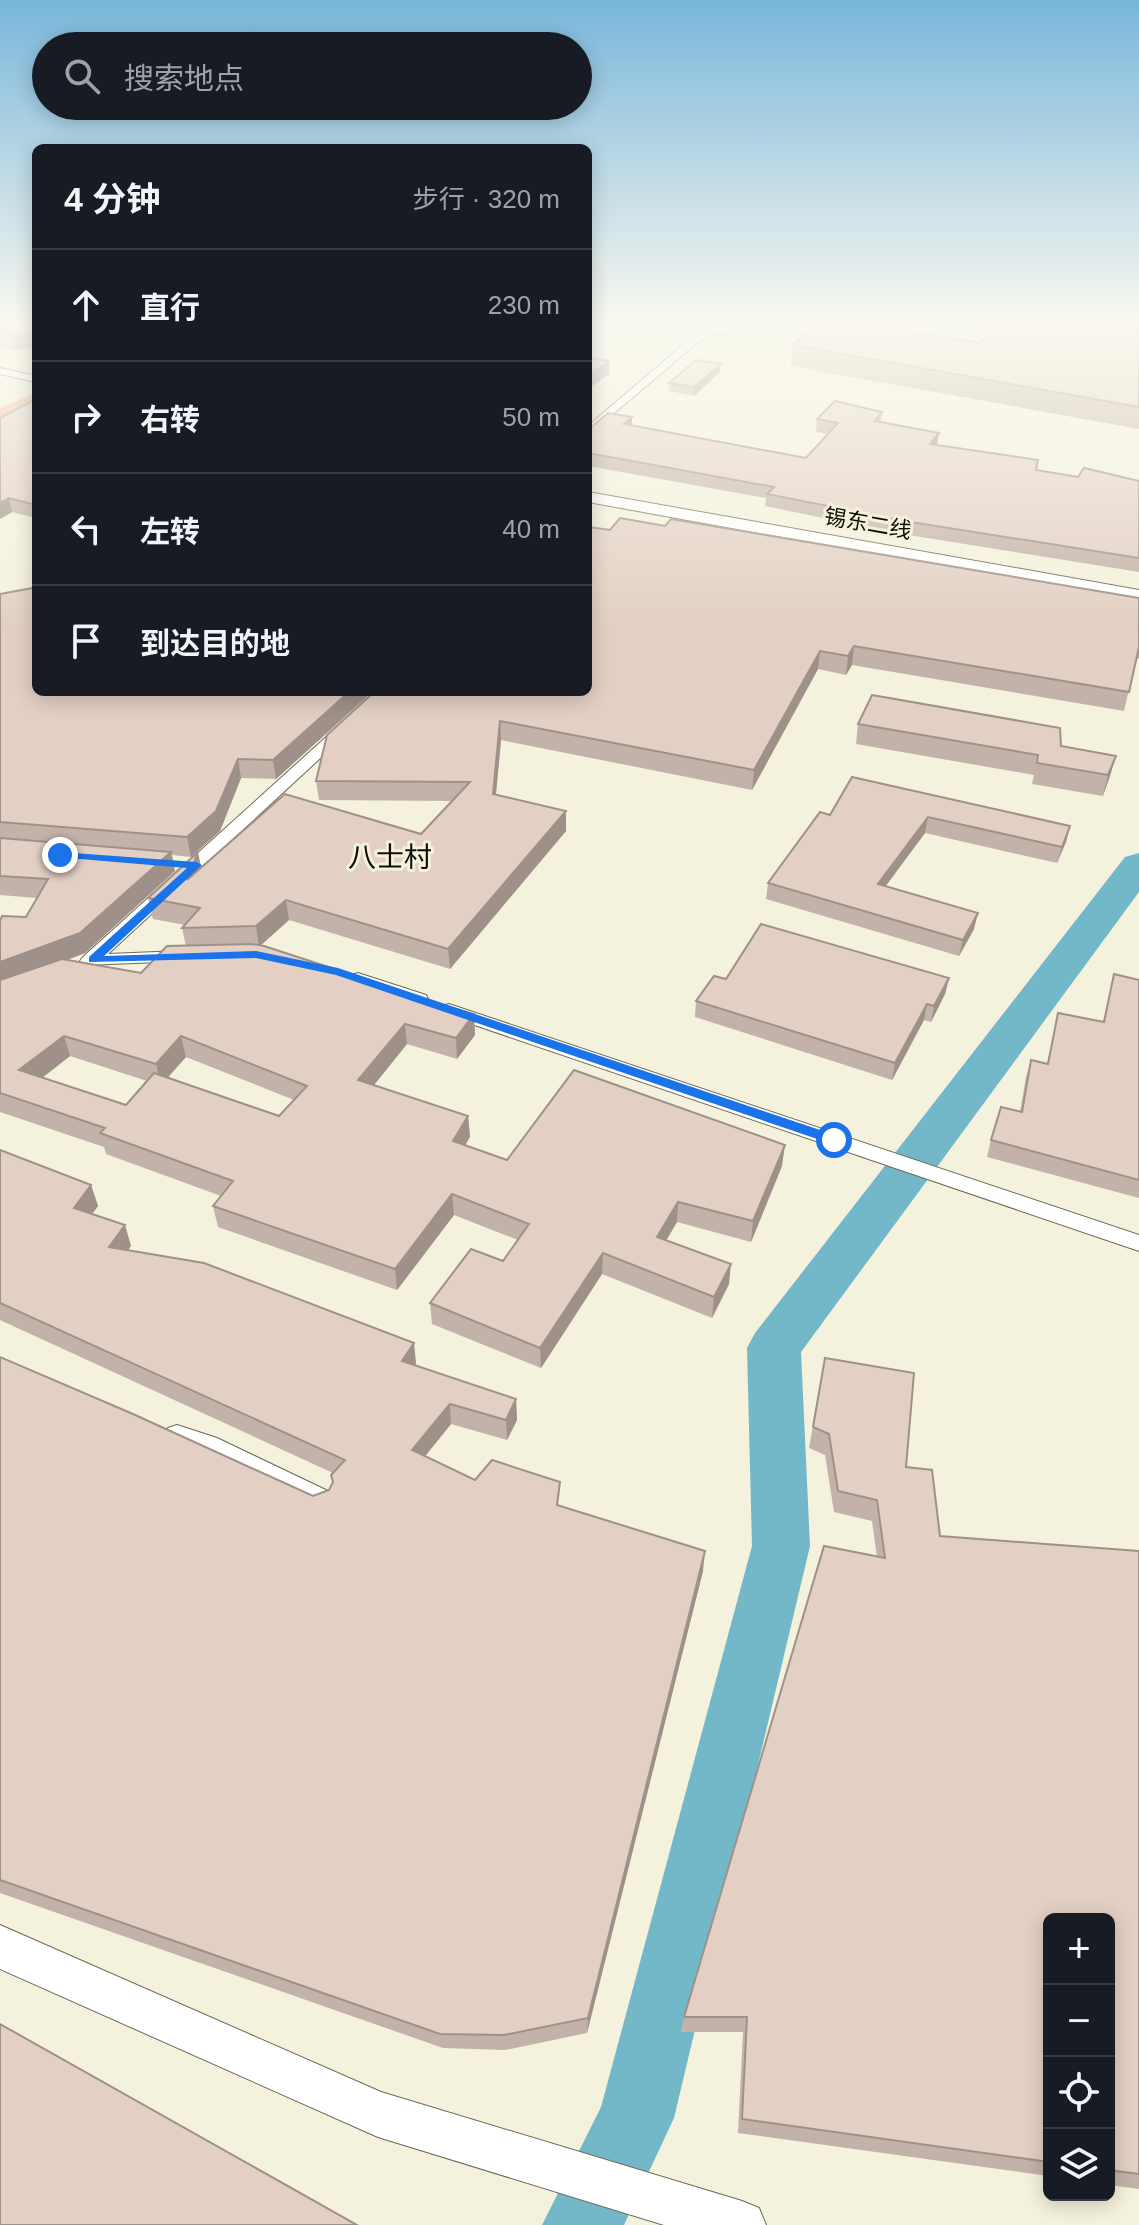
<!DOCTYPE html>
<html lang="zh">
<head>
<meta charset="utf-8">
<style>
  body { margin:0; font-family:Arial,"Noto Sans SC",sans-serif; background:#242831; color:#f1f3f6 }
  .controls { position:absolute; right:24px; bottom:24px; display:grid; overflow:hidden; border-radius:12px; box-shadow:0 4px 20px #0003 }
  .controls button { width:72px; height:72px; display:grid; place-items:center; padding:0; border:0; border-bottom:2px solid #363941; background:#171b24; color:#f1f3f6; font:40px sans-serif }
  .stop { position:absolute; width:24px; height:24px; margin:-18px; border:6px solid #1a73e8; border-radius:50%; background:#fff }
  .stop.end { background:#1a73e8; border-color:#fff; box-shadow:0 2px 8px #0008 }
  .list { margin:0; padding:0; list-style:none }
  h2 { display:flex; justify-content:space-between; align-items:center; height:104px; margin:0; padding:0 32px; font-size:34px }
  h2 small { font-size:26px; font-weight:400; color:#9ea1a6 }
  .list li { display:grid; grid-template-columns:52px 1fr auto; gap:24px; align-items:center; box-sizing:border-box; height:112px; padding:0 32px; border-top:2px solid #363941 }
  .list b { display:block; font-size:30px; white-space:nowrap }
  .list em { font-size:26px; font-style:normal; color:#9ea1a6 }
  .icon { flex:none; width:44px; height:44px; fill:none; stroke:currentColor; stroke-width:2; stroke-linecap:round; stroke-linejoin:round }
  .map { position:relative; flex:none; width:1139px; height:2225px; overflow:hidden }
  .search { position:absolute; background:#171b24; box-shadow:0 4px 20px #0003; left:32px; top:32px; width:560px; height:88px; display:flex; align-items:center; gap:20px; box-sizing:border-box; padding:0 28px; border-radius:44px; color:#9ea1a6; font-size:30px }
  .panel { position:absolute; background:#171b24; box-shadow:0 4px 20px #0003; left:32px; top:144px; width:560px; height:552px; border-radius:12px }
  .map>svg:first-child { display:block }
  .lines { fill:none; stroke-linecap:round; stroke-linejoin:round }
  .river { fill:#73b8c8; fill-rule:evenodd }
  .street-casing { stroke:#6c6957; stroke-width:2 }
  .secondary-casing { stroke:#6c6957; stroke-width:2 }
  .primary-casing { stroke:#dddddc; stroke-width:2 }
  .street { fill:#fff; fill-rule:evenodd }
  .secondary { fill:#fff; fill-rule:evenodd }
  .primary { fill:#f4b289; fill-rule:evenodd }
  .wall { fill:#c3b2a9; fill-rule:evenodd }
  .shaded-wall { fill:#9f9189 }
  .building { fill:#e3cfc4; stroke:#9f9189; stroke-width:2; fill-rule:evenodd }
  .route { fill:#1a73e8 }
  .labels { text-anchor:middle; stroke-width:6; stroke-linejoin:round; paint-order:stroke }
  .far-street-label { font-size:22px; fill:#0d0c06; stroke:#f4f1dc }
  .neighbourhood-label { font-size:28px; fill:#0d0c06; stroke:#f4f1dc }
</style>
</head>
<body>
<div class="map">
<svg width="1139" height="2225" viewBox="0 0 1139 2225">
  <rect width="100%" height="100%" fill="#f4f1dc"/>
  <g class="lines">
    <polygon class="river" points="1139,853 1139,892 801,1352 810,1546 674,2118 624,2225 542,2225 601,2107 752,1546 747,1348 755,1333 1125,857"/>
    <g class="street-casing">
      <g id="street">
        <polygon points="682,320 694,320 707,328 941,320 841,331 708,334 588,435 588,426 699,331"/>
        <polygon points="0,368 36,376 36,382 0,374"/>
        <polygon points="376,692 392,692 108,954 181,951 190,957 187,961 83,965 80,961 83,957"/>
        <polygon points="358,973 426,995 428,999 419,1005 352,983 349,979 352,975"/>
        <polygon points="449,1004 1139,1235 1139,1251 442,1014 440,1010 442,1006"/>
        <polygon points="177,1425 217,1438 330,1492 334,1500 330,1508 321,1511 312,1508 206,1455 168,1442 165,1435 168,1428"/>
      </g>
    </g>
    <g class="secondary-casing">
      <g id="secondary">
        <polygon points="588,492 1139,590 1139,602 588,502"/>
        <polygon points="0,1925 381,2092 742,2201 759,2208 766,2225 664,2225 378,2137 0,1969"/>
      </g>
    </g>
    <g class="primary-casing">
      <polygon id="primary" points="36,392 36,404 0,421 0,409"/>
    </g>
    <use href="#street" class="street"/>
    <use href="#secondary" class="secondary"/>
    <use href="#primary" class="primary"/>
  </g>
  <g class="wall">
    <polygon points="0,320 36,320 13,350 0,347"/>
    <polygon points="821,320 886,320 885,328 980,343 1139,320 1139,429 791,366 793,345"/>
    <polygon points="720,372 694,396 669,391 669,383"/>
    <polygon points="36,399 36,518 12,512 0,519 0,418"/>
    <polygon points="882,412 881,422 939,433 937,445 1036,470 1078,477 1139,481 1139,572 896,533 765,506 766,498 588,466 588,430 632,417 632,426 806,458 828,434 816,432 817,419"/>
    <path d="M588,527L1139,598V659H1136L1124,711L852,665L846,675L818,669L752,790L501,740L496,795L566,811V831L450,969L289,920L260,945L384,988L474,1014L475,1035L457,1059L407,1044L374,1085L468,1116L470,1137L465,1145L507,1160L782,1166L751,1242L677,1222L666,1240L729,1284L712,1318L602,1274L541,1368L432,1324L430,1303L503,1261L518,1240L454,1215L397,1290L218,1227L213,1206L221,1196L106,1154L104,1147L0,1112V921L26,917L37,898L0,895V594L372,692L276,779L241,778L220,831L191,857L172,855L175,871L85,953L67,960L141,973L186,946L182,928L185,925L153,919L148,898L201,867L421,834L452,801L319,800L316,781ZM70,1056L147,1081L126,1105L42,1078ZM186,1057L294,1100L279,1116L168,1077Z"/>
    <polygon points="858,724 1061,746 1116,756 1103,796 1032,784 1034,775 856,744"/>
    <polygon points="852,777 1070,826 1066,842 1057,863 925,833 886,886 974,929 959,956 766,899 768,883 830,815"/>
    <polygon points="1114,974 1139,980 1139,1198 987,1157 991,1140 1020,1112 1026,1077 1031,1060 1047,1064 1058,1013 1103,1022"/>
    <polygon points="949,978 945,994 931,1022 924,1020 892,1080 695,1017 696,1001 726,979"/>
    <polygon points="0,1150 91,1185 98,1206 92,1214 131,1246 127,1250 416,1363 415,1366 516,1399 517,1420 507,1440 451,1424 425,1456 475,1480 560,1506 703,1571 587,2033 505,2050 443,2048 0,1893 0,1357 313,1496 329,1490 333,1482 333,1473 0,1320"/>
    <polygon points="825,1358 906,1467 940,1536 1139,1551 1139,2189 1109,2185 1109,1919 1049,1919 1049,2176 738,2133 743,2032 681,2032 684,2017 877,1557 872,1521 834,1512 825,1455 809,1448"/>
  </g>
  <g class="shaded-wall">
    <polygon points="879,320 886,320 885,329 875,326"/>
    <polygon points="36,331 36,348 13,350 9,333"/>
    <polygon points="609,361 609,374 588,389 588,376"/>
    <polygon points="721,364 720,372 694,396 694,387"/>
    <polygon points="632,417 632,429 624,424"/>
    <polygon points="939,433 937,445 930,444"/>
    <polygon points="9,498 12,512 0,519 0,503"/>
    <polygon points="854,646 852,665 846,675 848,656"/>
    <polygon points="820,651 818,669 752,790 754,770"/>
    <polygon points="349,692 372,692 276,779 273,760"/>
    <polygon points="500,721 501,740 494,814 493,794"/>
    <polygon points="1116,756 1110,776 1103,796 1108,775"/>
    <polygon points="238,759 241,778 220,831 191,857 187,837"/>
    <polygon points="566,811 566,831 450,969 448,949"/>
    <polygon points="928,817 925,833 875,900 878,884"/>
    <polygon points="1070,826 1066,842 1057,863 1062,847"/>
    <polygon points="171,852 175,871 85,953 0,985 0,962"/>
    <polygon points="198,852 202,872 187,880"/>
    <polygon points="286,900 289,920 259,947 256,926"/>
    <polygon points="978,913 974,929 959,956 963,940"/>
    <polygon points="949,978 945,994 931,1022 934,1006"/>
    <polygon points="927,1004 924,1020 892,1080 895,1063"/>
    <polygon points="474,1014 475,1035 457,1059 456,1038"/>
    <polygon points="405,1024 407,1044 361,1101 358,1080"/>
    <polygon points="64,1036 70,1056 25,1091 19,1070"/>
    <polygon points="181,1036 186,1057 161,1085 156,1064"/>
    <polygon points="468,1116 470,1137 455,1162 453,1141"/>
    <polygon points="785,1145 782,1166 751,1242 753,1221"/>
    <polygon points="91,1185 98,1206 81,1229 74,1208"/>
    <polygon points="452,1194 454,1215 397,1290 395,1269"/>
    <polygon points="678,1202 677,1222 656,1258 657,1237"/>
    <polygon points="125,1225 131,1246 115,1268 109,1247"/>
    <polygon points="603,1253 602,1274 541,1368 540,1348"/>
    <polygon points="731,1264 729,1284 712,1318 714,1297"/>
    <polygon points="414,1343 416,1363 404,1382 402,1361"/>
    <polygon points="516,1399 517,1420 507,1440 506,1420"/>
    <polygon points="450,1404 451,1424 414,1470 412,1450"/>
    <polygon points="705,1551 703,1571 587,2033 588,2018"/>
  </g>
  <g class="building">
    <polygon points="0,320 36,320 36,331 9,333 0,331"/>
    <polygon points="821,320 879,320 875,326 980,343 999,320 1139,320 1139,407 793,345"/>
    <polygon points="588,357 609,361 588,376"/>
    <polygon points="696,360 721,364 694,387 669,383"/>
    <polygon points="36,399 36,505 9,498 0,503 0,418"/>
    <polygon points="835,401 882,412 875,421 939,433 930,444 1038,460 1036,470 1078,477 1084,468 1139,481 1139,558 898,520 767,494 774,487 588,453 588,430 608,413 632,417 624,424 806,458 838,423 817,419"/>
    <polygon points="620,518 665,526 671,519 1139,598 1139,647 1129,692 854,646 848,656 820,651 754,770 500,721 493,794 566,811 448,949 286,900 256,926 182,928 200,908 148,898 198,852 187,880 285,794 421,834 470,782 316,781 327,735 374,692 588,692 588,527 610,530"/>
    <polygon points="36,583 36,692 349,692 273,760 238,759 216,811 187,837 0,822 0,594 32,588"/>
    <polygon points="872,695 1060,728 1061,746 1116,756 1108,775 1037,763 1038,755 858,724"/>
    <polygon points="852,777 1070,826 1062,847 928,817 878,884 978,913 963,940 768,883 820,812 830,815"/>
    <polygon points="0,838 171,852 80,933 0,962 0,921 2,916 26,917 48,879 0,876"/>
    <polygon points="761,924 949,978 934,1006 927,1004 895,1063 696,1001 714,976 726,979"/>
    <path d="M252,944L264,946L384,985L382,987L474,1014L456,1038L405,1024L358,1080L468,1116L453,1141L507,1160L574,1070L785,1145L753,1221L678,1202L657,1237L731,1264L714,1297L603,1253L540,1348L430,1303L471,1249L503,1261L529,1224L452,1194L395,1269L213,1206L233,1181L100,1133L105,1128L0,1093V980L62,959L141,973L167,946ZM64,1036L156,1064L181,1036L307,1086L279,1116L154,1073L126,1105L19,1070Z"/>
    <polygon points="1114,974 1139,980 1139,1180 991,1140 1001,1107 1022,1112 1031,1060 1048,1064 1058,1013 1104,1022"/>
    <polygon points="0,1150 91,1185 74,1208 125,1225 109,1247 204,1263 414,1343 402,1361 516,1399 506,1420 450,1404 412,1450 475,1480 492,1460 560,1482 557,1505 705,1551 588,2018 504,2035 440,2034 0,1880 0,1357 133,1414 313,1496 329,1490 333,1482 331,1475 345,1460 0,1303"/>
    <polygon points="825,1358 914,1373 906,1467 932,1470 940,1536 1139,1551 1139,2174 1109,2170 1109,1919 1049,1919 1049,2162 742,2119 747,2017 684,2017 824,1546 885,1558 877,1500 838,1491 829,1434 813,1427"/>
    <polygon points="0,2024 357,2225 0,2225"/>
  </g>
  <linearGradient id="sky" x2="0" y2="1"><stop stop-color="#79b6db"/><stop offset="0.51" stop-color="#faf9ef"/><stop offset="1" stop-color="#faf9ef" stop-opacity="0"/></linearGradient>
  <rect width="1139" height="632" fill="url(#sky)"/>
  <polygon class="route" points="60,852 196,862 202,865 104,956 256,951 338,968 838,1136 840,1140 834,1144 829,1143 336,975 256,958 89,962 89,957 187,868 56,857 56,853"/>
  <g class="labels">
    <g class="far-street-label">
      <text transform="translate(868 523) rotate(10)" y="8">锡东二线</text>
    </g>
    <g class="neighbourhood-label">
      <text x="390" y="867">八士村</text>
    </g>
  </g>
</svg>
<div class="controls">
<button>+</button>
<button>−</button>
<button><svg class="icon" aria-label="locate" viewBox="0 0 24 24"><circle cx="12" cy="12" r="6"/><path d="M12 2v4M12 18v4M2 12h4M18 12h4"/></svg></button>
<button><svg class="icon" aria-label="layers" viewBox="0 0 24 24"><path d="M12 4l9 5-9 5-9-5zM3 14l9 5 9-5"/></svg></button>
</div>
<div class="stop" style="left:834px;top:1140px"></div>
<div class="stop end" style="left:60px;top:855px"></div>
<div class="search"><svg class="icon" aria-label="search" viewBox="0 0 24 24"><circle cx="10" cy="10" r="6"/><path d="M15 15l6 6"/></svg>搜索地点</div>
<section class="panel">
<h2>4 分钟<small>步行 · 320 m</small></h2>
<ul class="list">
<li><svg class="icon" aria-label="ahead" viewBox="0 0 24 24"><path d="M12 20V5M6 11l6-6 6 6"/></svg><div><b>直行</b></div><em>230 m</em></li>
<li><svg class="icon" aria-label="right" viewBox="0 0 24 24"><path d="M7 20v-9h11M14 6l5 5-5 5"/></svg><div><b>右转</b></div><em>50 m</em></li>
<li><svg class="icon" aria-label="left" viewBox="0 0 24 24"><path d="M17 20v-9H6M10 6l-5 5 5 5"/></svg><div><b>左转</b></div><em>40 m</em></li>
<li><svg class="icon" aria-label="arrive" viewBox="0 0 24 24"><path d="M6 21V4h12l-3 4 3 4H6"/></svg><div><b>到达目的地</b></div></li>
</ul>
</section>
</div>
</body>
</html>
